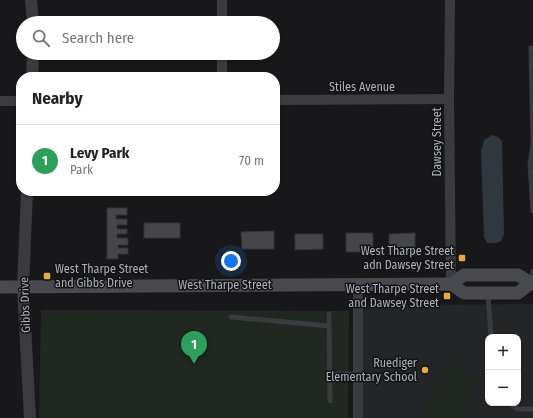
<!DOCTYPE html>
<html lang="en">
<head>
<meta charset="utf-8">
<style>
  body { margin:0; font-family:"Fira Sans Condensed",sans-serif; background:#f6f6f6; color:#222 }
  .controls { position:absolute; right:12px; bottom:12px; display:grid; overflow:hidden; border-radius:8px; box-shadow:0 1px 3px #0004 }
  .controls button { width:36px; height:36px; display:grid; place-items:center; padding:0; border:0; border-bottom:1px solid #e0e0e0; background:#fff; color:#222; font:20px sans-serif }
  .you { position:absolute; left:231px; top:261px; width:14px; height:14px; margin:-10px; border:3px solid #fff; border-radius:50%; background:#1a73e8; box-shadow:0 0 0 6px #1a73e833 }
  .badge { display:grid; place-items:center; width:26px; height:26px; border-radius:50%; background:#b45309; color:#fff; font-size:13px; font-weight:700 }
  .pin { position:absolute; translate:-50% -33px; filter:drop-shadow(0 1px 2px #0008) }
  .pin::after { content:''; position:absolute; top:21px; width:14px; height:12px; background:inherit; clip-path:polygon(0 0,100% 0,50% 100%) }
  .list { margin:0; padding:0; list-style:none }
  h2 { display:flex; justify-content:space-between; align-items:center; height:52px; margin:0; padding:0 16px; font-size:17px }
  h2 small { font-size:13px; font-weight:400; color:#767676 }
  .list li { display:grid; grid-template-columns:26px 1fr auto; gap:12px; align-items:center; box-sizing:border-box; height:72px; padding:0 16px; border-top:1px solid #e0e0e0 }
  .list b { display:block; font-size:15px; white-space:nowrap }
  .list p { margin:0; font-size:13px; white-space:nowrap; color:#767676 }
  .list em { font-size:13px; font-style:normal; color:#767676 }
  .icon { flex:none; width:22px; height:22px; fill:none; stroke:currentColor; stroke-width:2; stroke-linecap:round; stroke-linejoin:round }
  .map { position:relative; flex:none; width:533px; height:418px; overflow:hidden }
  .search { position:absolute; background:#fff; box-shadow:0 1px 3px #0004; left:16px; top:16px; width:264px; height:44px; display:flex; align-items:center; gap:10px; box-sizing:border-box; padding:0 14px; border-radius:22px; color:#767676; font-size:15px }
  .panel { position:absolute; background:#fff; box-shadow:0 1px 3px #0004; left:16px; top:72px; width:264px; height:124px; border-radius:16px }
  .map>svg:first-child { display:block }
  .built { fill:#242527; fill-rule:evenodd }
  .green { fill:#212821 }
  .water { fill:#2f383e }
  .building { fill:#45464a; stroke:#333336 }
  .lines { fill:none; stroke-linecap:round; stroke-linejoin:round }
  .service { stroke:#3a3b3f; stroke-width:5 }
  .minor { stroke:#3a3b3f; stroke-width:10 }
  .tertiary { stroke:#3a3b3f; stroke-width:12 }
  .secondary { stroke:#484a4f; stroke-width:13 }
  .poi-dot { fill:#e7a944; stroke:#131315; stroke-width:1.5 }
  .labels { text-anchor:middle; stroke-width:3; stroke-linejoin:round; paint-order:stroke }
  .street-label { font-size:12px; fill:#acb0b9; stroke:#131315 }
  .poi-label { font-size:12px; fill:#acb0b9; stroke:#131315; text-anchor:end }
</style>
</head>
<body>
<div class="map">
<svg width="533" height="418" viewBox="0 0 533 418">
  <rect width="100%" height="100%" fill="#18181a"/>
  <path class="built" d="M533,304V418H361V315L363,311L368,308L374,305ZM488,337H518V403H488Z"/>
  <g class="green">
    <polygon points="41,310 349,311 348,418 39,418"/>
    <polygon points="450,364 480,379 460,418 425,418 423,417"/>
  </g>
  <polygon class="water" points="492,135 498,137 502,141 504,234 501,241 496,243 487,243 484,237 481,152 484,140"/>
  <g class="building">
    <polygon points="107,208 127,208 127,215 116,215 116,219 127,219 127,225 117,225 117,229 127,229 127,234 117,234 117,238 128,238 128,245 118,245 118,248 128,248 128,254 118,254 118,259 107,259"/>
    <rect x="144" y="223" width="36" height="15"/>
    <polygon points="274,231 274,249 242,249 241,232"/>
    <rect x="346" y="233" width="27" height="19"/>
    <polygon points="415,233 415,253 389,253 389,234"/>
    <polygon points="295,234 323,234 323,249 295,250"/>
  </g>
  <g class="lines">
    <g class="service">
      <polyline points="533,48 531,48 533,144 530,164 533,211"/>
      <polyline points="533,282 533,271"/>
      <polyline points="488,294 491,337"/>
      <polyline points="329,314 330,401"/>
      <polyline points="231,317 329,326"/>
      <polyline points="330,374 358,374"/>
      <polyline points="509,403 517,409 533,409"/>
    </g>
    <g class="minor">
      <polyline points="450,0 449,99 451,284"/>
      <polyline points="222,23 222,0"/>
      <polyline points="222,77 222,53"/>
      <polyline points="275,100 449,99"/>
      <polyline points="0,101 21,101"/>
      <polyline points="358,418 358,284"/>
    </g>
    <g class="tertiary">
      <polyline points="31,0 33,23"/>
      <polyline points="32,77 33,53"/>
      <polyline points="27,191 23,287 30,418"/>
    </g>
    <g class="secondary">
      <polyline points="451,284 464,275 518,275 531,283 533,283"/>
      <polyline points="0,287 451,284 464,293 518,293 531,283"/>
    </g>
  </g>
  <g class="poi-dot">
    <rect x="458" y="254" width="8" height="8" rx="2"/>
    <rect x="43" y="272" width="8" height="8" rx="2"/>
    <rect x="443" y="292" width="8" height="8" rx="2"/>
    <circle cx="425" cy="370" r="4"/>
  </g>
  <g class="labels">
    <g class="street-label">
      <text x="362" y="91">Stiles Avenue</text>
      <text transform="translate(437 142) rotate(-90)" y="4">Dawsey Street</text>
      <text x="225" y="289">West Tharpe Street</text>
      <text transform="translate(25 305) rotate(-92)" y="4">Gibbs Drive</text>
    </g>
    <g class="poi-label">
      <text x="454" y="255">West Tharpe Street<tspan x="454" dy="14">adn Dawsey Street</tspan></text>
      <text x="55" y="273" text-anchor="start">West Tharpe Street<tspan x="55" dy="14">and Gibbs Drive</tspan></text>
      <text x="439" y="293">West Tharpe Street<tspan x="439" dy="14">and Dawsey Street</tspan></text>
      <text x="417" y="367">Ruediger<tspan x="417" dy="14">Elementary School</tspan></text>
    </g>
  </g>
</svg>
<div class="controls">
<button>+</button>
<button>−</button>
</div>
<div class="you"></div>
<div class="pin badge" style="left:194px;top:364px;background:#2e9e5b">1</div>
<div class="search"><svg class="icon" aria-label="search" viewBox="0 0 24 24"><circle cx="10" cy="10" r="6"/><path d="M15 15l6 6"/></svg>Search here</div>
<section class="panel">
<h2>Nearby<small></small></h2>
<ul class="list">
<li><span class="badge" style="background:#2e9e5b">1</span><div><b>Levy Park</b><p>Park</p></div><em>70 m</em></li>
</ul>
</section>
</div>
</body>
</html>
